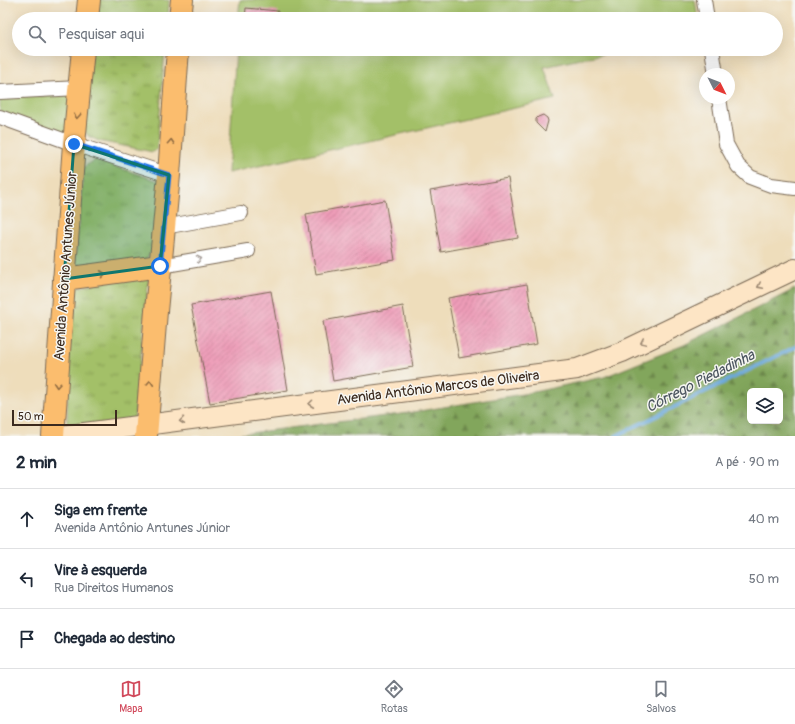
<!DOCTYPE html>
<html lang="pt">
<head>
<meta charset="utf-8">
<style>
  body { margin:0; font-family:Pangolin,sans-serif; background:#f6f6f7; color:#1f2937 }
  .controls { position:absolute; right:12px; bottom:12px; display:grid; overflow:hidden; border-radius:6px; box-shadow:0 4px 16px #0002 }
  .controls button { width:36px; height:36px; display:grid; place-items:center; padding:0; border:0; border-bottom:1px solid #e0e1e3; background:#fff; color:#1f2937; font:20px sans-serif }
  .compass { position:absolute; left:699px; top:68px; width:36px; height:36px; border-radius:50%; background:#fff; box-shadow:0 4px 16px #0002; rotate:132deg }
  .scale { position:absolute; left:12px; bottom:10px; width:105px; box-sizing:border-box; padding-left:4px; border:2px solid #3b2a1e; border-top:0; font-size:11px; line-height:14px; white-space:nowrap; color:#3b2a1e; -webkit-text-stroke:3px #f6f6f2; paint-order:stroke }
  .stop { position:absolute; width:12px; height:12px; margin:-9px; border:3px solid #1a73e8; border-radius:50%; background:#fff }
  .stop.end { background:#1a73e8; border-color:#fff; box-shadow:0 1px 4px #0008 }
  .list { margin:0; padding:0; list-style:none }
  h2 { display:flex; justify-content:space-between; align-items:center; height:52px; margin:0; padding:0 16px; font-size:17px }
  h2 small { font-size:13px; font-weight:400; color:#747a83 }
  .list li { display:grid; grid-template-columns:26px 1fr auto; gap:12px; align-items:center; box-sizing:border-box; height:60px; padding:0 16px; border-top:1px solid #e0e1e3 }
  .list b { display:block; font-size:15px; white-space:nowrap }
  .list p { margin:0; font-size:13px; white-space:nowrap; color:#747a83 }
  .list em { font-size:13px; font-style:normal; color:#747a83 }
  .icon { flex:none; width:22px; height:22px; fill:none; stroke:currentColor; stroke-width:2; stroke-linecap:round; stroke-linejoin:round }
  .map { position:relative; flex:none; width:795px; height:436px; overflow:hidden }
  .search { position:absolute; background:#fff; box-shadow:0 4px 16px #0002; left:12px; right:12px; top:12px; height:44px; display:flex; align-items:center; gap:10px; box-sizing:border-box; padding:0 14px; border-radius:22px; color:#747a83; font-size:15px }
  .sheet { height:232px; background:#fff }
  nav { display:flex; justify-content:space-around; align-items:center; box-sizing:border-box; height:56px; border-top:1px solid #e0e1e3; background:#fff; font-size:11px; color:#747a83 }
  nav a { display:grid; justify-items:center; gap:2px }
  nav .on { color:#d1495b }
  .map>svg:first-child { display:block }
  .grass { fill:url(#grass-tufts); stroke:#6f7542 }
  .forest { fill:url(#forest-firs); stroke:#5e683d; fill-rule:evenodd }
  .park { fill:#a3c067; stroke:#6f7542 }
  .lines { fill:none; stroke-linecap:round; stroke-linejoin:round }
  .stream { stroke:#6ba8dc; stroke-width:4 }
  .building { fill:url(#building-hatch) }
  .minor-casing { stroke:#7a6955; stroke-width:16 }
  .secondary-casing { stroke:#7a6955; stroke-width:22 }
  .primary-casing { stroke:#7a6955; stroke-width:24 }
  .minor { stroke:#fff; stroke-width:14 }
  .secondary { stroke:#fde5c5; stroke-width:20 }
  .primary { stroke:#fbbd6e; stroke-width:22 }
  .oneway { stroke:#916c42 }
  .oneway2 { stroke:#a79f9a }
  .oneway3 { stroke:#9c8872 }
  .route { stroke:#1a73e8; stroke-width:5 }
  .marked { fill:#0f766e; fill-opacity:0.2; stroke:#0f766e; stroke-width:3; stroke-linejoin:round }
  .labels { text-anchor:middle; stroke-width:3; stroke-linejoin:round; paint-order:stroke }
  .street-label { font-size:14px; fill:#3b2a1e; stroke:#f6f6f2 }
  .water-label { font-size:15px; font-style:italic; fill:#4c5660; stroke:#f6f6f2 }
</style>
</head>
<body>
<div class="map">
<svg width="795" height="436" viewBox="0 0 795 436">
  <defs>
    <pattern id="grass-tufts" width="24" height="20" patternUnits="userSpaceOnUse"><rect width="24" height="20" fill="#a3c067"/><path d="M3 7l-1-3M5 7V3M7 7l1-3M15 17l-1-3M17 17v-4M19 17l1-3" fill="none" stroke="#869c54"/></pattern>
    <pattern id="forest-firs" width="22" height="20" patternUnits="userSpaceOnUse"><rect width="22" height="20" fill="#82a65c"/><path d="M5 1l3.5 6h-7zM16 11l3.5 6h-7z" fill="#6c874b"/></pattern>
    <pattern id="building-hatch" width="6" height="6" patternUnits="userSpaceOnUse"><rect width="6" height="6" fill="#ee9cb8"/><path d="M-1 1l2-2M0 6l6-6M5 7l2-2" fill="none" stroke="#c27f95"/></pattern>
  </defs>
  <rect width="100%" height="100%" fill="#f6f6f2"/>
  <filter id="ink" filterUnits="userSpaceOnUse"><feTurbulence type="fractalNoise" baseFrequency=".025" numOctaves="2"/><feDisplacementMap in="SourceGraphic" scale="8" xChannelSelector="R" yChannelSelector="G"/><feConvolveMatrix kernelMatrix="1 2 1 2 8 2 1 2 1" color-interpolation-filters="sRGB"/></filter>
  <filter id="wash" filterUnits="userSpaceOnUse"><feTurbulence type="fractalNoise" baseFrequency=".012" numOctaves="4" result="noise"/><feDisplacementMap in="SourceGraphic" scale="16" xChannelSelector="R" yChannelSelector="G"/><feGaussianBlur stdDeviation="0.9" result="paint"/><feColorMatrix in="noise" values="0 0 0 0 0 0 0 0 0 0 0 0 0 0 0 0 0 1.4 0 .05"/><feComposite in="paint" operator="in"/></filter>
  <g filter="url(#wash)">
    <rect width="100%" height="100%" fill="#edb"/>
    <g class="grass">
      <polygon points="97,0 169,0 168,19 95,19"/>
      <polygon points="92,49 165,49 157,149 153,152 99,141 88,136 83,128"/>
      <polygon points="95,160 161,182 153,250 145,260 83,269 75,264 84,167"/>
      <polygon points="137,274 149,276 134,421 76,429 67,424 70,299 77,288"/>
    </g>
    <path class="forest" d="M795,289V436H226L401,414L529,393L604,377L684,345ZM750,391H780V421H750Z"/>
    <g class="park">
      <polygon points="240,0 695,0 698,19 238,19"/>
      <polygon points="236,49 626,49 544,67 555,99 228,173"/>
      <polygon points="72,95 69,136 0,112 0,97"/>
    </g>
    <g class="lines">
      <polyline class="stream" points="616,436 795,347"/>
    </g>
    <g id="blocks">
      <g class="building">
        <polygon points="246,8 278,11 277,19 245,19"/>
        <polygon points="543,115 547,118 548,121 545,132 536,123 536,119 538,117"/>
        <polygon points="508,178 518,238 441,252 430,191"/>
        <polygon points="385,200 395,260 316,274 306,214"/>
        <polygon points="527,284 537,344 459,358 448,298"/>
        <polygon points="271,291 288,390 210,403 191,305"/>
        <polygon points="403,306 413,367 333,381 323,321"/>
      </g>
    </g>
  </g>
  <g filter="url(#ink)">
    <use href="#blocks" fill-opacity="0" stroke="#7a6955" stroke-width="1"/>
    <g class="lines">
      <g class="minor-casing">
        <g id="minor">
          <polyline points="704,0 707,19"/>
          <polyline points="712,49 716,74"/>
          <polyline points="0,92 79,88"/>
          <polyline points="719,98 726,144 738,166 750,177 771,185 795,188"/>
          <polyline points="0,117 74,144 169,175"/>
          <polyline points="164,227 241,213"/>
          <polyline points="160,266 248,251"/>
        </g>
      </g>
      <g class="secondary-casing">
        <polyline id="secondary" points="61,436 577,369 622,352 795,269"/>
      </g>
      <g class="primary-casing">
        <g id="primary">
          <polyline points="87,19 89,0"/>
          <polyline points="180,19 182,0"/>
          <polyline points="64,279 160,266"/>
          <polyline points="53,436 74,144 83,49"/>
          <polyline points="146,436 156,311 169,175 178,49"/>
        </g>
      </g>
      <use href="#minor" class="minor"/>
      <use href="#secondary" class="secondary"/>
      <use href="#primary" class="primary"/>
    </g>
    <defs><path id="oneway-chevron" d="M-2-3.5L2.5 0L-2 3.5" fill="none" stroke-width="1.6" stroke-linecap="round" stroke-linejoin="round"/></defs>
    <g class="oneway">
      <use href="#oneway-chevron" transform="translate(77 116) rotate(95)"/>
      <use href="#oneway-chevron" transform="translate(171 142) rotate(-86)"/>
      <use href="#oneway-chevron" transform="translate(103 274) rotate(-7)"/>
      <use href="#oneway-chevron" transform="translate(150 383) rotate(-86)"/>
      <use href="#oneway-chevron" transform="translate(57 385) rotate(94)"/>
    </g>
    <use class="oneway2" href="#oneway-chevron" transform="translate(199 259) rotate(-10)"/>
    <g class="oneway3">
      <use href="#oneway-chevron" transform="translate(760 286) rotate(154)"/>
      <use href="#oneway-chevron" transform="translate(643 342) rotate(155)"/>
      <use href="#oneway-chevron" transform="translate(311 404) rotate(173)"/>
      <use href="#oneway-chevron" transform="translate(182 421) rotate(173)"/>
    </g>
  </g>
  <g class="lines" filter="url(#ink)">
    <polyline class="route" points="74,144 169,175 160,266"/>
  </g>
  <path class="marked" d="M74,144L169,175L160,266L64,279Z"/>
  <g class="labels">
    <g class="street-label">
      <text transform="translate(65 266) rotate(-86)" y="5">Avenida Antônio Antunes Júnior</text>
      <text transform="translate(438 387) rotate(-7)" y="5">Avenida Antônio Marcos de Oliveira</text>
    </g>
    <g class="water-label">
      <text transform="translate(700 381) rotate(-27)" y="5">Córrego Piedadinha</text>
    </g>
  </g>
</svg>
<div class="controls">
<button><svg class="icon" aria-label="layers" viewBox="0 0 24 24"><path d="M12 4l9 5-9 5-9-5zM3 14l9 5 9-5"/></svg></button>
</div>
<svg class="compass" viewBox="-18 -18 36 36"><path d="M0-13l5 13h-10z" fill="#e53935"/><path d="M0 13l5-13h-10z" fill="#747a83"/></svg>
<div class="scale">50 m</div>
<div class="stop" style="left:160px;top:266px"></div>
<div class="stop end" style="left:74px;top:144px"></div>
<div class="search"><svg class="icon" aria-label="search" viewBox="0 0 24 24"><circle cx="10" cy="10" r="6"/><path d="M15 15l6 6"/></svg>Pesquisar aqui</div>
</div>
<section class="sheet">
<h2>2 min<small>A pé · 90 m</small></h2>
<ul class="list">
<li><svg class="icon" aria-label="ahead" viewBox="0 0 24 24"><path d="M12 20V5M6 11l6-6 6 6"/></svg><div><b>Siga em frente</b><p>Avenida Antônio Antunes Júnior</p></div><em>40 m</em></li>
<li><svg class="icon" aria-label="left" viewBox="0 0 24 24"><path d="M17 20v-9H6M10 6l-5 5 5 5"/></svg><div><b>Vire à esquerda</b><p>Rua Direitos Humanos</p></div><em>50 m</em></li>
<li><svg class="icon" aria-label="arrive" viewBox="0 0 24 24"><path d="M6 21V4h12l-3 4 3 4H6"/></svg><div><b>Chegada ao destino</b></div></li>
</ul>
</section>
<nav>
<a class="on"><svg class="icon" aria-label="map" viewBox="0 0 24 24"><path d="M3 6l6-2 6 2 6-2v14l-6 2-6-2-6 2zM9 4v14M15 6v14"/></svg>Mapa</a>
<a><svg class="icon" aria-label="directions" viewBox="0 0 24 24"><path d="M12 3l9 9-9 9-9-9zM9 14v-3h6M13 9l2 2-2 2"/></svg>Rotas</a>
<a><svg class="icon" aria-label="saved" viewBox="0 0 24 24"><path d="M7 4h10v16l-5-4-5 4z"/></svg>Salvos</a>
</nav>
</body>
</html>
